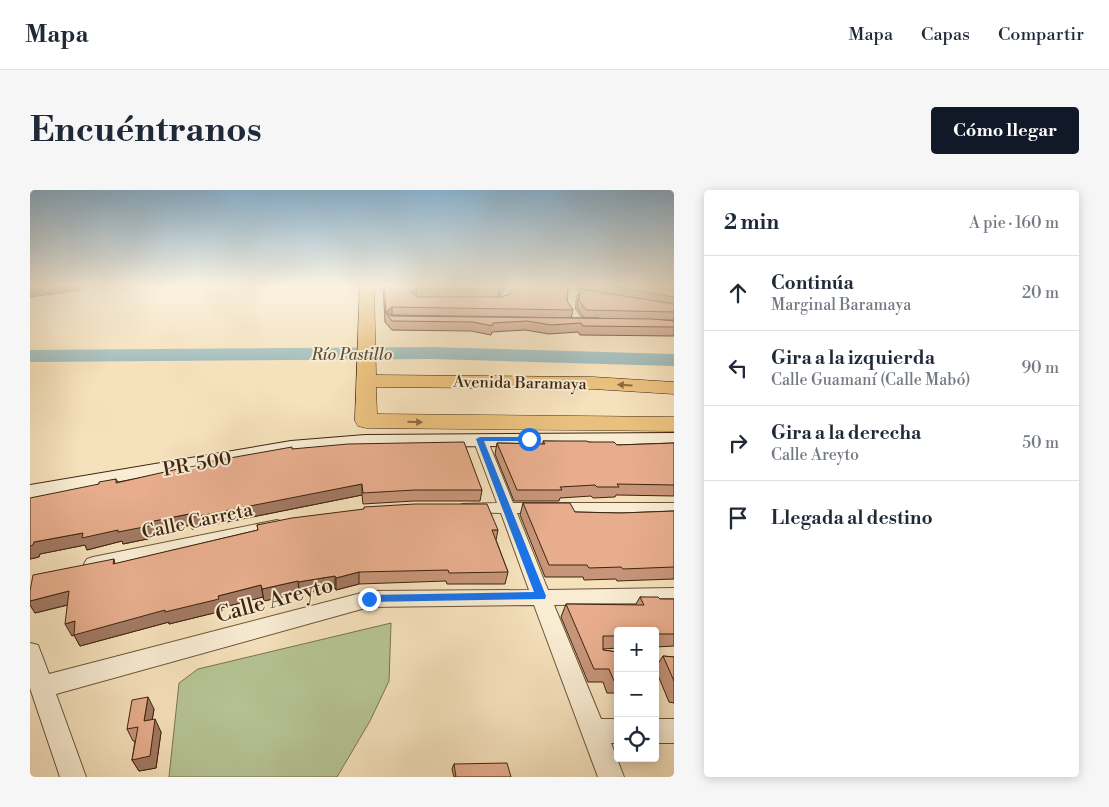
<!DOCTYPE html>
<html lang="es">
<head>
<meta charset="utf-8">
<style>
  body { margin:0; font-family:"Libre Bodoni",serif; background:#f6f6f7; color:#1f2937 }
  .controls { position:absolute; right:15px; bottom:15px; display:grid; overflow:hidden; border-radius:5px; box-shadow:0 2px 12px #0003 }
  .controls button { width:45px; height:45px; display:grid; place-items:center; padding:0; border:0; border-bottom:1px solid #e0e1e3; background:#fff; color:#1f2937; font:25px sans-serif }
  .stop { position:absolute; width:15px; height:15px; margin:-11px; border:4px solid #1a73e8; border-radius:50%; background:#fff }
  .stop.end { background:#1a73e8; border-color:#fff; box-shadow:0 1px 5px #0008 }
  .list { margin:0; padding:0; list-style:none }
  h2 { display:flex; justify-content:space-between; align-items:center; height:65px; margin:0; padding:0 20px; font-size:21px }
  h2 small { font-size:16px; font-weight:400; color:#747a83 }
  .list li { display:grid; grid-template-columns:32px 1fr auto; gap:15px; align-items:center; box-sizing:border-box; height:75px; padding:0 20px; border-top:1px solid #e0e1e3 }
  .list b { display:block; font-size:19px; white-space:nowrap }
  .list p { margin:0; font-size:16px; white-space:nowrap; color:#747a83 }
  .list em { font-size:16px; font-style:normal; color:#747a83 }
  .icon { flex:none; width:28px; height:28px; fill:none; stroke:currentColor; stroke-width:2; stroke-linecap:round; stroke-linejoin:round }
  .map { position:relative; flex:none; width:644px; height:587px; overflow:hidden; border-radius:5px }
  header { display:flex; align-items:center; gap:30px; box-sizing:border-box; height:70px; padding:0 25px; background:#fff; border-bottom:1px solid #e0e1e3 }
  header strong { font-size:24px }
  nav { display:flex; gap:28px; margin-inline-start:auto; font-size:18px }
  .intro { display:flex; align-items:center; justify-content:space-between; box-sizing:border-box; height:120px; padding:0 30px }
  h1 { margin:0; font-size:35px }
  .button { padding:12px 22px; border-radius:5px; background:#111827; color:#fff; font-size:18px; font-weight:700 }
  main { display:flex; gap:30px; padding:0 30px }
  aside { flex:1; background:#fff; border-radius:5px; box-shadow:0 2px 12px #0003 }
  .map>svg:first-child { display:block }
  .green { fill:#b6c495; stroke:#7a7452 }
  .lines { fill:none; stroke-linecap:round; stroke-linejoin:round }
  .river { fill:#9fbbba; fill-rule:evenodd }
  .street-casing { stroke:#6c543a; stroke-width:2 }
  .secondary-casing { stroke:#3f250e; stroke-width:2 }
  .highway-casing { stroke:#3f250e; stroke-width:1 }
  .street { fill:#f8ecd3; fill-rule:evenodd }
  .secondary { fill:#f8ecd3; fill-rule:evenodd }
  .highway { fill:#eac07e; fill-rule:evenodd }
  .wall { fill:#c79579; stroke:#3f250e }
  .shaded-wall { fill:#a27963; stroke:#3f250e }
  .building { fill:#e7ad8d; stroke:#3f250e }
  .oneway { fill:#8c6b40 }
  .route { fill:#1a73e8 }
  .labels { text-anchor:middle; stroke-width:4; stroke-linejoin:round; paint-order:stroke }
  .far-water-label { font-size:16px; font-style:italic; fill:#5c5242; stroke:#f8ecd3 }
  .far-street-label { font-size:16px; fill:#3f250e; stroke:#f8ecd3 }
  .street-label { font-size:19px; fill:#3f250e; stroke:#f8ecd3 }
  .near-street-label { font-size:22px; fill:#3f250e; stroke:#f8ecd3 }
</style>
</head>
<body>
<header>
<strong>Mapa</strong>
<nav><a>Mapa</a><a>Capas</a><a>Compartir</a></nav>
</header>
<div class="intro"><h1>Encuéntranos</h1><a class="button">Cómo llegar</a></div>
<main>
<div class="map">
<svg width="644" height="587" viewBox="0 0 644 587">
  <rect width="100%" height="100%" fill="#f5e1bc"/>
  <filter id="stains"><feTurbulence type="fractalNoise" baseFrequency=".004" numOctaves="4"/><feColorMatrix values="0 0 0 0 .2 0 0 0 0 .09 0 0 0 0 .02 0 0 0 .5 -.17"/></filter>
  <radialGradient id="worn" r=".72"><stop offset=".6" stop-color="#630" stop-opacity="0"/><stop offset="1" stop-color="#630" stop-opacity=".3"/></radialGradient>
  <polygon class="green" points="361,433 359,491 340,531 307,587 139,587 149,493 168,479"/>
  <g class="lines">
    <polygon class="river" points="402,157 644,164 644,176 402,169 0,172 0,160"/>
    <g class="street-casing">
      <g id="street">
        <polygon points="91,95 98,95 100,97 96,99"/>
        <polygon points="477,95 485,95 477,111 457,113 457,109 471,107"/>
        <polygon points="539,95 547,95 546,100 573,106 569,108 546,105 545,119 554,132 553,134 547,134 537,119"/>
        <polygon points="450,245 457,249 483,313 644,313 644,323 487,323 518,400 644,398 644,414 524,415 571,529 588,529 588,553 581,553 594,587 568,587 504,415 339,417 26,504 56,587 30,587 0,498 0,453 8,455 19,484 339,401 499,400 471,323 432,322 430,318 432,314 467,313 443,249"/>
        <polygon points="247,330 253,332 255,336 253,340 63,381 57,379 54,374 57,369 63,367"/>
        <rect x="625" y="529" width="19" height="24"/>
      </g>
    </g>
    <g class="secondary-casing">
      <polygon id="secondary" points="644,243 644,255 335,257 261,263 0,309 0,295 261,251 335,245"/>
    </g>
    <g class="highway-casing">
      <polygon id="highway" points="330,95 344,95 346,185 563,187 644,192 644,204 563,199 346,197 347,224 644,227 644,241 336,238 328,236 325,231"/>
    </g>
    <use href="#street" class="street"/>
    <use href="#secondary" class="secondary"/>
    <use href="#highway" class="highway"/>
  </g>
  <g class="wall">
    <polygon points="353,95 475,95 468,107 471,107 480,104 484,95 538,95 537,111 543,120 541,128 362,125 361,126 569,128 554,128 547,118 548,107 550,99 587,105 548,98 548,95 644,95 644,130 631,130 644,131 644,146 550,145 548,142 519,144 495,140 462,142 461,145 441,141 362,140 355,132"/>
    <polygon points="513,251 558,252 587,255 644,253 644,306 586,305 585,307 563,308 561,306 530,308 529,311 484,311 465,264 467,253 513,254"/>
    <polygon points="262,259 452,300 450,311 384,311 333,314 332,305 162,339 161,335 122,344 122,348 93,354 92,351 57,360 55,355 10,364 9,367 0,369 69,294 86,289 88,292"/>
    <polygon points="493,313 545,322 591,323 644,321 644,389 587,391 586,389 554,390 553,387 515,387 490,325"/>
    <polygon points="227,335 468,340 466,350 478,382 475,394 417,394 416,391 329,394 306,400 305,398 270,404 269,403 234,411 233,407 191,418 192,421 139,434 139,432 50,456 44,445 42,446 38,415 5,423 0,415 0,401 84,369 85,374 228,340"/>
    <polygon points="610,407 630,409 644,409 644,456 625,457 625,441 588,441 588,458 573,459 573,460 588,462 588,503 577,503 573,492 558,492 531,427 536,414 606,414"/>
    <polygon points="633,466 644,467 644,513 639,512 625,478"/>
    <polygon points="124,519 122,530 131,542 126,578 109,581 102,570 105,551 103,551 97,539"/>
    <polygon points="424,574 481,587 424,587 422,579"/>
  </g>
  <g class="shaded-wall">
    <polygon points="8,95 50,95 51,100 0,107 0,96"/>
    <polygon points="472,95 475,95 468,107 469,99"/>
    <polygon points="387,99 386,107 381,102"/>
    <polygon points="362,117 362,125 359,127 356,122"/>
    <polygon points="332,294 332,305 162,339 161,335 122,344 122,348 93,354 92,351 57,360 55,355 10,364 9,367 0,369 0,356 4,352 53,343 119,332 159,324"/>
    <polygon points="329,382 329,394 306,400 306,388"/>
    <polygon points="305,386 305,398 270,404 268,392"/>
    <polygon points="268,391 269,403 234,411 232,399"/>
    <polygon points="231,395 233,407 191,418 192,421 139,434 139,432 50,456 44,445 42,446 35,434 45,431 188,406"/>
    <polygon points="39,401 45,413 5,423 0,415 0,411"/>
    <polygon points="118,507 124,519 120,543 114,531"/>
    <polygon points="125,529 131,542 126,578 109,581 102,570"/>
  </g>
  <g class="building">
    <polygon points="354,95 472,95 469,99 387,99 381,102 387,107 471,107 480,104 484,95 538,95 537,111 543,120 362,117 356,122 361,126 622,129 644,131 644,137 553,136 551,133 521,135 497,131 463,133 462,136 443,132 362,131 356,123"/>
    <polygon points="575,95 644,95 644,107"/>
    <polygon points="550,99 644,114 644,122 556,120 549,110"/>
    <polygon points="513,251 557,251 558,252 584,252 587,255 644,253 644,295 587,294 589,297 567,297 565,295 530,297 532,300 487,300 467,253 515,254"/>
    <polygon points="434,252 452,300 385,300 333,303 332,294 159,328 159,324 119,332 119,336 88,342 88,340 52,348 53,343 4,352 3,355 0,356 0,308 69,294 69,292 86,289 86,293 183,271 262,257 262,259 318,254"/>
    <polygon points="493,313 540,313 545,322 591,323 644,321 644,377 593,379 591,377 559,378 557,375 519,375"/>
    <polygon points="385,314 457,314 468,340 462,340 478,382 419,383 418,380 329,382 306,388 305,386 268,392 268,391 232,399 231,395 188,406 189,409 135,422 135,420 44,445 45,431 35,434 39,401 0,411 0,401 3,385 84,369 83,374 228,340 227,335 262,328 334,319 334,317"/>
    <polygon points="610,407 628,407 630,409 644,409 644,444 625,444 625,441 588,441 588,446 573,446 573,460 588,462 588,491 584,491 579,479 564,479 536,414 614,415"/>
    <polygon points="633,466 644,467 644,491"/>
    <polygon points="118,507 114,531 125,529 120,566 102,570 108,537 97,539 102,510"/>
    <polygon points="477,573 481,587 426,587 424,574"/>
  </g>
  <defs><path id="oneway-solid" d="M-6-.8H1V-3.2L6.5 0L1 3.2V.8H-6Z" transform="scale(1.25)"/></defs>
  <g class="oneway">
    <use href="#oneway-solid" transform="translate(595 195) rotate(-177)"/>
    <use href="#oneway-solid" transform="translate(385 232) rotate(1)"/>
  </g>
  <linearGradient id="sky" x2="0" y2="1"><stop stop-color="#8bb7d6"/><stop offset="0.54" stop-color="#faf2e1"/><stop offset="1" stop-color="#faf2e1" stop-opacity="0"/></linearGradient>
  <rect width="644" height="177" fill="url(#sky)"/>
  <polygon class="route" points="450,247 499,247 502,249 499,251 454,251 516,406 515,409 336,412 334,409 339,405 504,402 446,249"/>
  <g class="labels">
    <g class="far-water-label">
      <text x="322" y="170">Río Pastillo</text>
    </g>
    <g class="far-street-label">
      <text transform="translate(490 192) rotate(1)" y="6">Avenida Baramaya</text>
    </g>
    <g class="street-label">
      <text transform="translate(167 273) rotate(-10)" y="7">PR-500</text>
      <text transform="translate(167 330) rotate(-12)" y="7">Calle Carreta</text>
    </g>
    <g class="near-street-label">
      <text transform="translate(244 409) rotate(-15)" y="8">Calle Areyto</text>
    </g>
  </g>
  <rect width="100%" height="100%" filter="url(#stains)"/>
  <rect width="100%" height="100%" fill="url(#worn)"/>
</svg>
<div class="controls">
<button>+</button>
<button>−</button>
<button><svg class="icon" aria-label="locate" viewBox="0 0 24 24"><circle cx="12" cy="12" r="6"/><path d="M12 2v4M12 18v4M2 12h4M18 12h4"/></svg></button>
</div>
<div class="stop" style="left:499px;top:249px"></div>
<div class="stop end" style="left:339px;top:409px"></div>
</div>
<aside>
<h2>2 min<small>A pie · 160 m</small></h2>
<ul class="list">
<li><svg class="icon" aria-label="ahead" viewBox="0 0 24 24"><path d="M12 20V5M6 11l6-6 6 6"/></svg><div><b>Continúa</b><p>Marginal Baramaya</p></div><em>20 m</em></li>
<li><svg class="icon" aria-label="left" viewBox="0 0 24 24"><path d="M17 20v-9H6M10 6l-5 5 5 5"/></svg><div><b>Gira a la izquierda</b><p>Calle Guamaní (Calle Mabó)</p></div><em>90 m</em></li>
<li><svg class="icon" aria-label="right" viewBox="0 0 24 24"><path d="M7 20v-9h11M14 6l5 5-5 5"/></svg><div><b>Gira a la derecha</b><p>Calle Areyto</p></div><em>50 m</em></li>
<li><svg class="icon" aria-label="arrive" viewBox="0 0 24 24"><path d="M6 21V4h12l-3 4 3 4H6"/></svg><div><b>Llegada al destino</b></div></li>
</ul>
</aside>
</main>
</body>
</html>
